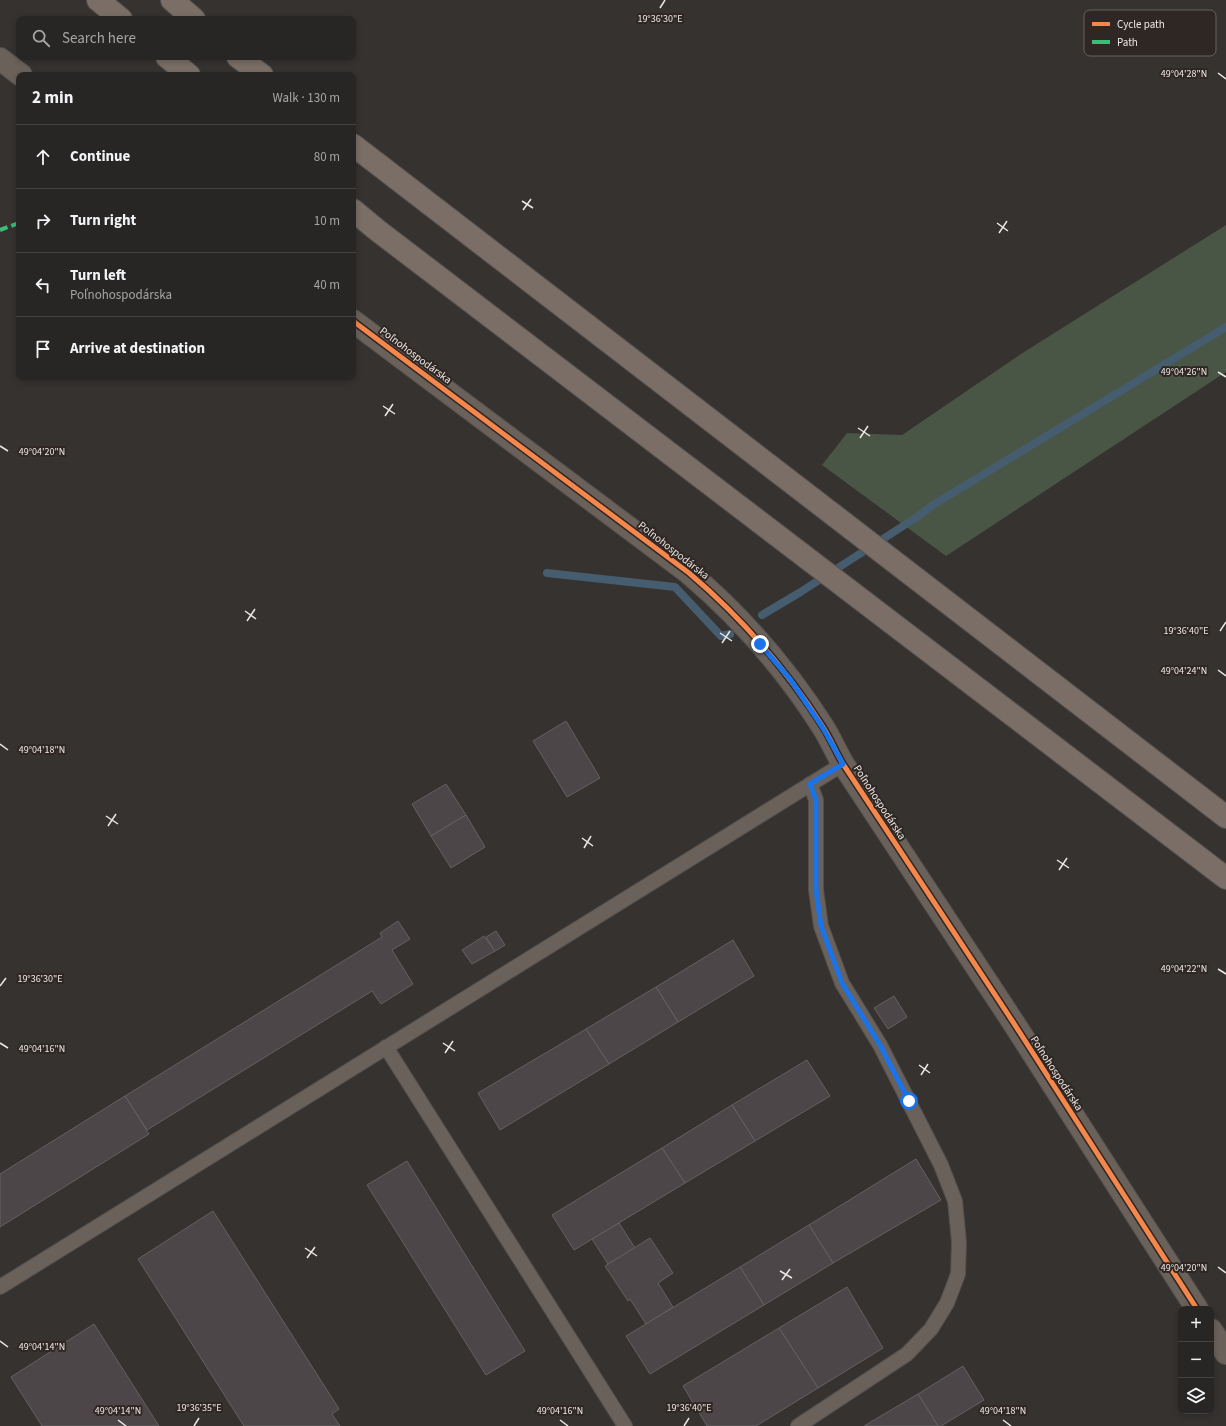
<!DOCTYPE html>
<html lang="en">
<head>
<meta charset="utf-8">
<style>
  body { margin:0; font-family:"Source Sans 3",sans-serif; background:#343231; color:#f1f3f6 }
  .controls { position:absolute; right:12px; bottom:12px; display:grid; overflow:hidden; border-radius:8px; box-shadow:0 2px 6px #0003 }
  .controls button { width:36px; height:36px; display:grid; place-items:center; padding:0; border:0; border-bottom:1px solid #444341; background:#282624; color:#f1f3f6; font:20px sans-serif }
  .stop { position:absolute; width:12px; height:12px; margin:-9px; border:3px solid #1a73e8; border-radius:50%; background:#fff }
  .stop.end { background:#1a73e8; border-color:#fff; box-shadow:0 1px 4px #0008 }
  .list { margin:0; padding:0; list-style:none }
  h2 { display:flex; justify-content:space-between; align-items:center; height:52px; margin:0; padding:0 16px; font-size:17px }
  h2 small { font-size:13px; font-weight:400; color:#a5a5a6 }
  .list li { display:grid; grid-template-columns:26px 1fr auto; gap:12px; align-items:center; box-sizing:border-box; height:64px; padding:0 16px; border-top:1px solid #444341 }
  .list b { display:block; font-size:15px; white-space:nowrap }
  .list p { margin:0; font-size:13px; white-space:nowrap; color:#a5a5a6 }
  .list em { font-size:13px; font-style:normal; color:#a5a5a6 }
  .icon { flex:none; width:22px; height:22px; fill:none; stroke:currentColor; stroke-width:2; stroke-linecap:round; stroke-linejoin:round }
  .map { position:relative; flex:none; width:1226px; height:1426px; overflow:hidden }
  .search { position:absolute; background:#282624; box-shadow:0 2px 6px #0003; left:16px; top:16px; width:340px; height:44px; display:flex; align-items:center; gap:10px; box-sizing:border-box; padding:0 14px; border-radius:8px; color:#a5a5a6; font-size:15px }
  .panel { position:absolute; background:#282624; box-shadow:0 2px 6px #0003; left:16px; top:72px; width:340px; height:308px; border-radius:8px }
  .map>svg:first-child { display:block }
  .green { fill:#495545 }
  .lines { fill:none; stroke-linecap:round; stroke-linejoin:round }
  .stream { stroke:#455d6e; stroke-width:8 }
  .building { fill:#4c4648; stroke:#646162 }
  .lane-casing { stroke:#524f4e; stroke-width:16 }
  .street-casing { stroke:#524f4e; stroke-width:24 }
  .highway-casing { stroke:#524f4e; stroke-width:24 }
  .lane { stroke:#69615a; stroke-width:14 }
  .street { stroke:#69615a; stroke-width:22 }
  .highway { stroke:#7a6e66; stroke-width:22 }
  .quiet { stroke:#3abd76; stroke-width:4; stroke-dasharray:8 4; stroke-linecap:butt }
  .cycleway-casing { stroke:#2e2723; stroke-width:8 }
  .cycleway { stroke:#f5874c; stroke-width:5 }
  .route { stroke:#1a73e8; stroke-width:5 }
  .ticks { fill:none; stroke:#ede8e5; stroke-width:1.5 }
  .labels { text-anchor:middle; stroke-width:4; stroke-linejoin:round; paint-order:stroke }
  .street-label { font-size:11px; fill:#ede8e5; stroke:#2e2723 }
  .key { fill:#2e2723; stroke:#67615d; stroke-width:1 }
  .key-label { font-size:11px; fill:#ede8e5 }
  .ticks-label { font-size:10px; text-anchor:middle; fill:#ede8e5; stroke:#2e2723; stroke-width:4; stroke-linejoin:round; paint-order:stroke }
</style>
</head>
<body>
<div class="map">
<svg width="1226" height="1426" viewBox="0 0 1226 1426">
  <rect width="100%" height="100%" fill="#353230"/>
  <polygon class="green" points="1226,225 1226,372 946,556 822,465 847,433 902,435 1024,352"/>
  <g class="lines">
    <g class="stream">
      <polyline points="547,573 675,587 721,636 730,634"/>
      <polyline points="762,615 799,593 917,517 933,505 1226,327"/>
    </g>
  </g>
  <g class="building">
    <polygon points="566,721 600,778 567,797 533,741"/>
    <polygon points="446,784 466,815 431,836 412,804"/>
    <polygon points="466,815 485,847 451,868 431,836"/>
    <polygon points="398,921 410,939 392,950 413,984 381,1004 372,991 147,1130 125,1096 382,937 380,933"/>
    <polygon points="496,931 505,945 495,951 486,937"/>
    <polygon points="484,936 495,951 472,964 462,950"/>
    <polygon points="733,940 754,976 678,1022 656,987"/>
    <polygon points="656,987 678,1022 609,1064 586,1029"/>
    <polygon points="894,996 907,1017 888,1029 874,1008"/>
    <polygon points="586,1029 609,1064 500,1130 478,1093"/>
    <polygon points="807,1060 830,1096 755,1141 732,1105"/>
    <polygon points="125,1096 149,1134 0,1227 0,1174"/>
    <polygon points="732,1105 755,1141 685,1183 662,1148"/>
    <polygon points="662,1148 685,1183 574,1250 552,1215"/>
    <polygon points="916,1159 941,1200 833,1263 809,1225"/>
    <polygon points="407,1161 525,1351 486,1375 367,1185"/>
    <polygon points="213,1211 339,1409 332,1414 340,1426 244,1426 138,1259"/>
    <polygon points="619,1223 635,1248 608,1264 592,1239"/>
    <polygon points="809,1225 833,1263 764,1305 740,1267"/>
    <polygon points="650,1238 673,1273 658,1283 673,1307 646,1324 630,1299 628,1301 605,1266"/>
    <polygon points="740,1267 764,1305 650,1374 626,1336"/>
    <polygon points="847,1287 883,1348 818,1388 779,1328"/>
    <polygon points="94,1324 159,1426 42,1426 11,1377"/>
    <polygon points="779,1328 818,1388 756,1426 707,1426 683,1386"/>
    <polygon points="963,1366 984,1400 941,1426 938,1426 918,1394"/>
    <polygon points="918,1394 938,1426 864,1426"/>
  </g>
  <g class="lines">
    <g class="lane-casing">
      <g id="lane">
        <polyline points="386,1047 625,1426"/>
        <polyline points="0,1287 843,764"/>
        <polyline points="798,1426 907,1354 931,1329 947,1303 958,1274 959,1242 955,1201 941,1165 880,1045 842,983 821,926 816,890 816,800 810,784"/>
      </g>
    </g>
    <g class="street-casing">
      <g id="street">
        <polyline points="0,59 21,75"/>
        <path d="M353,321L689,573C741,617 786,669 823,727C830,738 836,752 843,764L1013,1022L1197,1309"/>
        <polyline points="1211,1330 1226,1353"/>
      </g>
    </g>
    <g class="highway-casing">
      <g id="highway">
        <polyline points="98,0 121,19"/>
        <polyline points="172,0 194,19"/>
        <polyline points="167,57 189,75"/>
        <polyline points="238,57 262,75"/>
        <polyline points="353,145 1226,817"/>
        <polyline points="353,210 377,230 1226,878"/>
      </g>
    </g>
    <use href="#lane" class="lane"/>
    <use href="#street" class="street"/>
    <use href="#highway" class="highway"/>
    <polyline class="quiet" points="0,230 19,223"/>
    <g class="cycleway-casing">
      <path id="cycleway" d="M353,321L689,573C741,617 786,669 823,727C830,738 836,752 843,764L1013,1022L1197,1309"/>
    </g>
    <use href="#cycleway" class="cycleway"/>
  </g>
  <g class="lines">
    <polyline class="route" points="760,644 790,679 823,728 843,764 810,784 816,800 816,890 821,926 842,983 880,1045 909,1101"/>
  </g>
  <path class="ticks" d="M660,8L665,0M1218,73L1226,79M522,201L533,208M523,210L531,199M997,223L1008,231M999,233L1007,221M1218,372L1226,377M383,406L395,414M385,416L393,404M858,428L870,436M860,438L868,426M0,446L8,451M245,611L256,619M247,621L255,609M1220,631L1226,622M720,633L732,641M722,643L730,631M1218,670L1226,676M0,744L8,750M106,816L118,824M108,826L116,814M582,838L593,846M584,848L591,836M1057,860L1069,868M1059,870L1067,858M1218,969L1226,974M0,986L6,978M0,1043L8,1048M443,1043L455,1051M445,1053L453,1041M919,1065L930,1073M921,1075L928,1064M305,1248L317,1256M307,1258L315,1247M1218,1267L1226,1273M780,1271L792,1278M782,1280L790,1269M0,1341L8,1347M118,1420L126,1426M560,1420L568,1426M1003,1420L1011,1426M194,1426L199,1418M684,1426L689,1418"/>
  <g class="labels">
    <g class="street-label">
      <text transform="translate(416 355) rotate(37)" y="4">Poľnohospodárska</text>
      <text transform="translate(674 550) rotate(38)" y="4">Poľnohospodárska</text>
      <text transform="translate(880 802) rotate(57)" y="4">Poľnohospodárska</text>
      <text transform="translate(1057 1073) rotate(57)" y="4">Poľnohospodárska</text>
    </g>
  </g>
  <rect x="1084" y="10" width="132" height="46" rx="6" class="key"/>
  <rect x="1092" y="22" width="18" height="4" fill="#f5874c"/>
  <rect x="1092" y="40" width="18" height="4" fill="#3abd76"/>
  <g class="key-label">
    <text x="1117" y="28">Cycle path</text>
    <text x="1117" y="46">Path</text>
  </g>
  <g class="ticks-label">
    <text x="660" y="22">19°36'30"E</text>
    <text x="1184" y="77">49°04'28"N</text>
    <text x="1184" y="375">49°04'26"N</text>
    <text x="42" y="455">49°04'20"N</text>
    <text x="1186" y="634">19°36'40"E</text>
    <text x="1184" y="674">49°04'24"N</text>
    <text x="42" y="753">49°04'18"N</text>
    <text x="1184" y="972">49°04'22"N</text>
    <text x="40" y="982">19°36'30"E</text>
    <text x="42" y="1052">49°04'16"N</text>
    <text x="1184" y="1271">49°04'20"N</text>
    <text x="42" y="1350">49°04'14"N</text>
    <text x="199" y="1411">19°36'35"E</text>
    <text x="689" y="1411">19°36'40"E</text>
    <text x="118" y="1414">49°04'14"N</text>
    <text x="560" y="1414">49°04'16"N</text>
    <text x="1003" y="1414">49°04'18"N</text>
  </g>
</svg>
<div class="controls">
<button>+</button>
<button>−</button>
<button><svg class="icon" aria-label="layers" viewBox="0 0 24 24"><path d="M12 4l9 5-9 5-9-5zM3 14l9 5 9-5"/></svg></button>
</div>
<div class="stop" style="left:909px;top:1101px"></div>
<div class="stop end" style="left:760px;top:644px"></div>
<div class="search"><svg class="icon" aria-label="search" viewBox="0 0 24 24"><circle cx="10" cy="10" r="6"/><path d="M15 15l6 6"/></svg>Search here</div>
<section class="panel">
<h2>2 min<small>Walk · 130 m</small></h2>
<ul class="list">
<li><svg class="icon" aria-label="ahead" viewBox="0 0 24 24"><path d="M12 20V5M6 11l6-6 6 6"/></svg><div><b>Continue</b></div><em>80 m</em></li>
<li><svg class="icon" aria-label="right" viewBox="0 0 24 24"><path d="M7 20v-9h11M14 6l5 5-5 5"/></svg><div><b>Turn right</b></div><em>10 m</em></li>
<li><svg class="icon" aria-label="left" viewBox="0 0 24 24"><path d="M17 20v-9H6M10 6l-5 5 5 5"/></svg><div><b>Turn left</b><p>Poľnohospodárska</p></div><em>40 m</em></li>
<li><svg class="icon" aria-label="arrive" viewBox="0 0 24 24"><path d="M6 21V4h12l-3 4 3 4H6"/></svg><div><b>Arrive at destination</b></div></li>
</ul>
</section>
</div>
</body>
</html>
